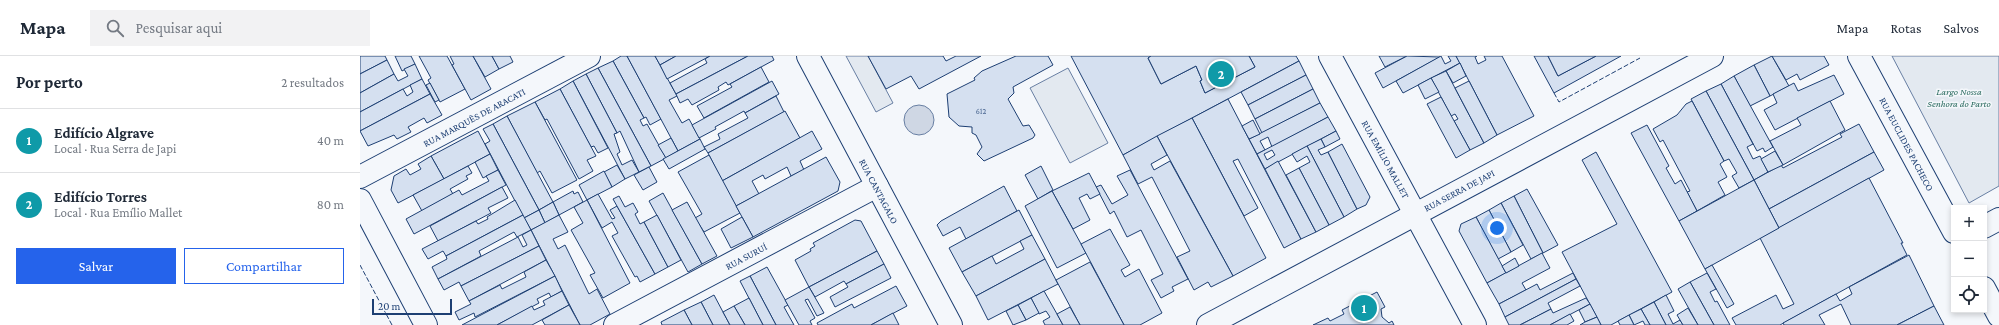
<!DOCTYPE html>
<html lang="pt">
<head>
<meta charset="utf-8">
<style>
  body { margin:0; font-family:"Crimson Pro",serif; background:#f2f2f3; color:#1f2937 }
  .controls { position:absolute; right:12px; bottom:12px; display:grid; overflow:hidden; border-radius:0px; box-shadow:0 2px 6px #0003 }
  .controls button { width:36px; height:36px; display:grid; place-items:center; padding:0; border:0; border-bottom:1px solid #e0e1e3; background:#fff; color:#1f2937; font:20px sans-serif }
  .scale { position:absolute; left:12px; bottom:10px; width:80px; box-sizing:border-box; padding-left:4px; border:2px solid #1d3f73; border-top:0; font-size:11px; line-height:14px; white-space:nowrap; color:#1d3f73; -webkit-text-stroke:3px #f4f7fb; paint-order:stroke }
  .you { position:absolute; left:1137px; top:172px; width:14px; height:14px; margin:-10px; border:3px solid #fff; border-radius:50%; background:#1a73e8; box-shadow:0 0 0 6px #1a73e833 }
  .badge { display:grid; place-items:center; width:26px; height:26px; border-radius:50%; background:#2563eb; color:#fff; font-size:13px; font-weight:700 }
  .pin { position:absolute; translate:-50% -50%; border:2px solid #fff; box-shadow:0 1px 4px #0006 }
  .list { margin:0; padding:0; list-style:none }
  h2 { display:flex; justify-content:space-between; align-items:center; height:52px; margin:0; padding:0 16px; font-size:17px }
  h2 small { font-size:13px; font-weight:400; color:#747a83 }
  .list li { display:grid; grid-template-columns:26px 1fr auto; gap:12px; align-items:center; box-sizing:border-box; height:64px; padding:0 16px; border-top:1px solid #e0e1e3 }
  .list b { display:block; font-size:15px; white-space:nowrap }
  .list p { margin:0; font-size:13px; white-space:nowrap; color:#747a83 }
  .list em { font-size:13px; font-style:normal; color:#747a83 }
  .actions { display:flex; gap:8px; padding:12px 16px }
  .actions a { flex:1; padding:9px 0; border:1px solid #2563eb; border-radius:0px; text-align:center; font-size:14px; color:#2563eb }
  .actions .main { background:#2563eb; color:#fff }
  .icon { flex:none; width:22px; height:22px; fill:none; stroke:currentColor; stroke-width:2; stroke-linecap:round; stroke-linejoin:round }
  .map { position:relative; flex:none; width:1639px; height:269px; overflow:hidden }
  header { display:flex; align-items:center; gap:24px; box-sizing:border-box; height:56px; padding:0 20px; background:#fff; border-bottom:1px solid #e0e1e3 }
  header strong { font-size:19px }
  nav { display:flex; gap:22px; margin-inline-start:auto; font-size:14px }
  .search { width:280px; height:36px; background:#f2f2f3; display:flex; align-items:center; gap:10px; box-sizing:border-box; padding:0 14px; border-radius:0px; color:#747a83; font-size:15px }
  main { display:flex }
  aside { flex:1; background:#fff }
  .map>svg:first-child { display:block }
  .green { fill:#e3e9f0; stroke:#687fa3 }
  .water { fill:#cfd7e4; stroke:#687fa3 }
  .building { fill:#d5e0f0; stroke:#1d3f73; fill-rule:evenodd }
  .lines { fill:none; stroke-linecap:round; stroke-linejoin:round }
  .minor-casing { stroke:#1d3f73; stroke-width:24 }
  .minor { stroke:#f4f7fb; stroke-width:22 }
  .fence { stroke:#1d3f73; stroke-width:1; stroke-dasharray:5 2; stroke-linecap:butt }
  .labels { text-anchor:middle; stroke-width:3; stroke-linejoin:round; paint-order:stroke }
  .number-label { font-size:8px; fill:#4b6792 }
  .park-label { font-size:10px; font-style:italic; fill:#2c6c60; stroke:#f4f7fb }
  .street-label { font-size:10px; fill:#1d3f73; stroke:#f4f7fb }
</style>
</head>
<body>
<header>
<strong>Mapa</strong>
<div class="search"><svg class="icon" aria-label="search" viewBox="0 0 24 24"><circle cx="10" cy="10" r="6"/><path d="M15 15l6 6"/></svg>Pesquisar aqui</div>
<nav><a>Mapa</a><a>Rotas</a><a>Salvos</a></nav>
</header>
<main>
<aside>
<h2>Por perto<small>2 resultados</small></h2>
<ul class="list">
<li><span class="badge" style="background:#0f9aa8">1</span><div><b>Edifício Algrave</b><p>Local · Rua Serra de Japi</p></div><em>40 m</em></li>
<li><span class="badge" style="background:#0f9aa8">2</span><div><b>Edifício Torres</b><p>Local · Rua Emílio Mallet</p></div><em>80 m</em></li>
</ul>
<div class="actions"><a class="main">Salvar</a><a>Compartilhar</a></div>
</aside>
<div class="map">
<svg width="1639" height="269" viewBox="0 0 1639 269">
  <rect width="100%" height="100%" fill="#f4f7fb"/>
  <g class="green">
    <polygon points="486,0 508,0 533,47 516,56"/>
    <polygon points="1532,0 1639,0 1639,130 1609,147"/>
    <polygon points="708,12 748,87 710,107 670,32"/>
  </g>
  <circle class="water" cx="559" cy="64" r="15"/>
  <g class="building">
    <polygon points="0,0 25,0 27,4 0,18"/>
    <polygon points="35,0 51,0 55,8 42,15"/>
    <polygon points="59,0 87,0 105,33 80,46 68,24 71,22"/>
    <polygon points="90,0 113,0 131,33 111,44 92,9 94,8"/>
    <polygon points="113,0 132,0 139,13 125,21"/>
    <polygon points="132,0 150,0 153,6 139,13"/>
    <polygon points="261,0 267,0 301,63 290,69 286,61 284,62 253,5"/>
    <polygon points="267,0 295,0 316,38 317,40 309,44 322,67 329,63 340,83 318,95"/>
    <polygon points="295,0 316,0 300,9"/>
    <polygon points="316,0 350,0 307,23 300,9"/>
    <polygon points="350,0 388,0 316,38 310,27 347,7 345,3"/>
    <polygon points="388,0 412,0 414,4 368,29 366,26 358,31 359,34 332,49 328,43 320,47 316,38"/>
    <polygon points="508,0 583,0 586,5 596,0 621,0 559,33 551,20 526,33"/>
    <polygon points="656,0 688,0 693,9 653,31 654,37 648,43 663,70 669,69 675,79 673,82 624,105 617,98 622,91 616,79 612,77 612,71 599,70 589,61 587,38 615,24 614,22 622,15"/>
    <polygon points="711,0 791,0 788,2 801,28 836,10 842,24 840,25 845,37 895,11 889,0 936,0 939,5 763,99"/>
    <polygon points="791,0 889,0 895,11 845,37 840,25 842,24 836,10 801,28 788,2"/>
    <polygon points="1019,0 1047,0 1025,11"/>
    <polygon points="1047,0 1080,1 1023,32 1015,17"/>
    <polygon points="1081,0 1085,8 1091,5 1088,0 1096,0 1100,7 1043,37 1036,25"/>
    <polygon points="1096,0 1117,0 1115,1 1118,8 1126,4 1124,0 1142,0 1174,60 1137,79"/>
    <polygon points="1174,0 1188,0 1198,20 1236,0 1261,0 1194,37"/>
    <polygon points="1188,0 1236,0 1198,20"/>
    <polygon points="1412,0 1429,30 1410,40 1394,9"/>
    <polygon points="1412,0 1464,0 1469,9 1440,24 1437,18 1426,24"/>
    <polygon points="27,4 34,18 0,37 0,18"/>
    <polygon points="253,5 284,62 280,64 283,70 287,68 306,102 291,110 238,12"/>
    <polygon points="939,5 946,19 888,49 881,36"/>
    <polygon points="1100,7 1106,20 1093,27 1086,15"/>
    <polygon points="55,8 62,23 0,56 0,37 34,18 38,25 48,20 44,13"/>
    <polygon points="1394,9 1410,40 1390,50 1374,20"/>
    <polygon points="401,11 409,26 344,62 337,50 372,31 370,28"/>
    <polygon points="238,12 291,110 279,116 260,75 257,77 226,18"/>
    <polygon points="1086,15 1124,87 1110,94 1094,65 1098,63 1095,58 1091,60 1071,22"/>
    <polygon points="226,18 257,77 254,78 260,96 257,98 262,109 272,104 279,116 265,123 213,25"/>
    <polygon points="946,19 953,33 895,63 888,49"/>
    <polygon points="1474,19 1484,38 1415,74 1404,54 1417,47 1413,38 1434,27 1438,35"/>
    <polygon points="1374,20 1413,91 1405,96 1403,92 1397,95 1361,28"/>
    <polygon points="1071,22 1079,36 1065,43 1058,29"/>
    <polygon points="62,23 70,38 0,75 0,56 43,33 47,40 53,36 50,29"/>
    <polygon points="213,25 248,92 238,97 234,90 231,91 200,33"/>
    <polygon points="412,25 419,38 385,57 384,55 355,71 356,73 339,82 332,69"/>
    <polygon points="1109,25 1137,79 1124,87 1095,32"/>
    <polygon points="70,27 79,44 75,46 66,29"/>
    <polygon points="1361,28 1393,88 1387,91 1393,103 1400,100 1408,116 1394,124 1346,35"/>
    <polygon points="200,33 236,100 227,104 233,115 219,123 187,63 185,64 175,46"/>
    <polygon points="953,33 960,47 902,77 895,63"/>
    <polygon points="1346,35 1394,124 1379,132 1372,120 1377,117 1369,103 1364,105 1331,43"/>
    <polygon points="70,38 82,59 67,67 64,62 48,71 51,76 37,83 34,79 8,90 0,75"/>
    <polygon points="416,40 424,56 348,97 344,91 360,83 358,78 388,62 385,57"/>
    <polygon points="1081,41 1110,94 1096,102 1067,48"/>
    <polygon points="868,43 941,183 924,192 878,103 873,105 898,152 884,160 832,62"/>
    <polygon points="1332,45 1364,105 1360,108 1367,121 1358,126 1365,139 1337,155 1327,136 1330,135 1303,84 1300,86 1293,73 1317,59 1326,48"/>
    <polygon points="1470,45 1485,74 1423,109 1410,85 1441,69 1437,62"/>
    <polygon points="175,46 217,124 192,137 180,115 177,117 147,60"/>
    <polygon points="960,47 968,61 912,91 908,81 900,85 905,94 897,98 889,83"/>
    <polygon points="425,55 440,82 362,125 348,97"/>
    <polygon points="147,60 193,146 179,154 133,68"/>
    <path d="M968,61L976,75L905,113L897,98ZM912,94L915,99L907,104L904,98Z"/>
    <polygon points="832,62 906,202 873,220 797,80"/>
    <polygon points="893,64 900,78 889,83 882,70"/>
    <polygon points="133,68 179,154 164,162 125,88 130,85 123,73"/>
    <polygon points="1499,68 1514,96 1409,153 1394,124 1421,109 1423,112 1482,81 1480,78"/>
    <polygon points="1287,69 1309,110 1306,112 1315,128 1321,124 1337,155 1319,165 1271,77"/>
    <polygon points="118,75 130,98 84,123 71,100"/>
    <polygon points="452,75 462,93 440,105 444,114 431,120 427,111 405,123 403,119 392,125 399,138 376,150 362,125"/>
    <polygon points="976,75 980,83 965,91 961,83"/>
    <polygon points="797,80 807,99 791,108 794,114 810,105 873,220 851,231 848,226 834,234 817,201 830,195 792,121 778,128 763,99"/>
    <polygon points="311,82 318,95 306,102 298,89"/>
    <polygon points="340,83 345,93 309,113 303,103"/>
    <polygon points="961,83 965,91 958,94 961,99 968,96 997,153 984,161 947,90"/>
    <polygon points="982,88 1010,141 1006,149 997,153 968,96"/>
    <polygon points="947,90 984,161 969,169 939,112 950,106 947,100 937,106 932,98"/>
    <polygon points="1415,95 1423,109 1408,116 1401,103"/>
    <polygon points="1236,96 1312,236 1251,269 1241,269 1202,196 1257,168 1222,104"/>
    <polygon points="1514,96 1524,114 1419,172 1409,153"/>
    <polygon points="130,98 138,114 123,122 115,106"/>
    <polygon points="349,99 380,157 344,176 335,162 342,158 318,116"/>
    <polygon points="71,100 84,123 38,147 31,134 34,120 46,113 50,119 61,113 58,108"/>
    <polygon points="466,101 480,126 478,135 393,181 376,150"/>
    <polygon points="918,105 956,176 941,183 905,113"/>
    <polygon points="257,109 265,123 252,131 244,116"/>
    <polygon points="108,110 112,117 106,120 108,123 90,133 93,138 62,155 53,139"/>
    <polygon points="681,110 693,134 678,143 665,119"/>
    <polygon points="289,111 297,126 283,134 274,119"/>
    <polygon points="939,112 969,169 956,176 926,119"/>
    <polygon points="138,114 146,129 54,178 46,163 99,134 102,139 129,125 126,120"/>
    <polygon points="770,114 828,223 812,231 814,235 801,242 791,224 803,218 781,174 767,181 754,155 750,158 736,131 741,129 752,148 768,139 757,120"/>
    <polygon points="244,115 252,131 227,144 219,129"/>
    <polygon points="729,117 740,138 730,143 727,138 719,142 730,164 713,173 692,135"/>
    <polygon points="1509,122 1543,187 1541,187 1547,199 1420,269 1376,269 1372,262 1416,239 1423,253 1434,248 1400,182"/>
    <polygon points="1394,124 1419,172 1345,213 1319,165"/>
    <polygon points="644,130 657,155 606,183 600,171 583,180 577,169 581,165"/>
    <polygon points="142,131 148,142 128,152 131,157 78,185 70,170"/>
    <polygon points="1167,133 1198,189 1183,197 1154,140"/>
    <polygon points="213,135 214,138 218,136 223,146 199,159 193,146"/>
    <polygon points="692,135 726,197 697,212 665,150"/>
    <polygon points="303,137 342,208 328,216 289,145"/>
    <polygon points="238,138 252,163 255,162 250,154 257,150 295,218 280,226 277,220 275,221 252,180 258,177 252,166 242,172 227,144"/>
    <polygon points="259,140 265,151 273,147 278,156 275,158 280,168 284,166 308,211 295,218 253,143"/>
    <polygon points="1154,140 1183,197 1171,203 1141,147"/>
    <polygon points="155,144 163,159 86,200 83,195 68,203 62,193 116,165 118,168 128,163 127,161"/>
    <polygon points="227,144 270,227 243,242 230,219 235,217 211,174 223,167 214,151"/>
    <polygon points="193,146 199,159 185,167 179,154"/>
    <polygon points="327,146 357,200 342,208 312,154"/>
    <polygon points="1141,147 1163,189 1151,196 1129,154"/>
    <polygon points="179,154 185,167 171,174 164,162"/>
    <polygon points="659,154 672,179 602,216 589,192"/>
    <polygon points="1129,154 1151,196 1138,203 1116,161"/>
    <polygon points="163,159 171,174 157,181 154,176 119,195 121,200 78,223 72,211 87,203 86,200"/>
    <polygon points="199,159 208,176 193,183 198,193 205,189 229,238 237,233 250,258 230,269 220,269 171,174"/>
    <polygon points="297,159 321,204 308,211 284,166"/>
    <polygon points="382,161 393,181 371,192 361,173"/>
    <polygon points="1116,161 1146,217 1127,227 1099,175 1101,168"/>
    <polygon points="495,164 501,165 517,195 449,231 435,204 451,195 450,193 455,190 453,187"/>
    <polygon points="750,173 770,209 761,214 765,221 779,213 802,257 780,269 764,269 721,188"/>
    <polygon points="171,174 179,190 101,230 99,226 84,234 78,223 158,181 163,191 167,189 162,179"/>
    <polygon points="672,179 685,203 616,240 602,216 632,200 636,208 664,193 660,185"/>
    <polygon points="179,190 186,204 109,245 101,230"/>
    <polygon points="517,195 524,208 486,228 484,225 455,241 449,231"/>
    <polygon points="1182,197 1190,212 1162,227 1166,234 1139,248 1127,227"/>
    <polygon points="1549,199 1574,250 1537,269 1491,269 1481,248 1459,259 1465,269 1424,269 1423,267 1476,238 1480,245 1492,238 1489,231"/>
    <polygon points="1155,202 1159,210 1146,217 1142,210"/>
    <polygon points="685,203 698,228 628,264 616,240"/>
    <polygon points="186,204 195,220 115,261 114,257 99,264 95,256 111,248 109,245 140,229 142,233 166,221 164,216"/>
    <polygon points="730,206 764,269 720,269 696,224"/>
    <polygon points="524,208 531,222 475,251 470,241 488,231 486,228"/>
    <polygon points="1352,209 1374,248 1367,252 1345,213"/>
    <polygon points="407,211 428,249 424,251 434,269 416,269 390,220"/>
    <polygon points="1213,217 1216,223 1145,261 1139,248 1177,228 1180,234"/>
    <polygon points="1347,217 1356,233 1350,236 1355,246 1357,245 1370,269 1354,269 1330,226"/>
    <polygon points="195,220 202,235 191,241 189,237 177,243 179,247 137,269 102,269"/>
    <polygon points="390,220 416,269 403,269 380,225"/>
    <polygon points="1216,223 1220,230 1188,247 1191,253 1160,269 1149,269 1145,261"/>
    <polygon points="1330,226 1354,269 1338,269 1318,233"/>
    <polygon points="536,230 547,250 511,269 458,269 457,267 492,248 494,252"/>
    <polygon points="449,231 464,257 457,260 448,243 445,244 455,262 450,265 452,269 439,269 425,244"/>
    <polygon points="202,235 209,249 172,269 137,269 172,250 174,254 185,249 183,245"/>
    <polygon points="684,235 697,258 703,269 685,269 683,265 690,261 686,255 679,258 671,242"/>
    <polygon points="1017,236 1025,251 1021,253 1022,261 1029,267 1032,265 1034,269 953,269 968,262 970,265 984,258 982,254"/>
    <polygon points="354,239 363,256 370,269 353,269 341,246"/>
    <polygon points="1306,239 1314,255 1308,258 1313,268 1320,264 1323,269 1306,269 1294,246"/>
    <polygon points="389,242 403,269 385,269 374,250"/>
    <polygon points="671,242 679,257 666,264 658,249"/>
    <polygon points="1226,242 1230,248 1190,269 1160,269 1191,253 1193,257"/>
    <polygon points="341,246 353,269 332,269 324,254"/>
    <polygon points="1294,246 1306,269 1290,269 1281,253"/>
    <polygon points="1230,248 1237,261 1225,266 1219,254"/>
    <polygon points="209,249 220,269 185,269 182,264"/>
    <polygon points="658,249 666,264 653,269 646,255"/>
    <polygon points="374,250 385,269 370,269 363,256"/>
    <polygon points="1574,250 1584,269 1537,269"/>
    <polygon points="710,251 720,269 703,269 697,258"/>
    <polygon points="1328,252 1338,269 1323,269 1317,259"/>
    <polygon points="1281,253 1290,269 1285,269 1283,265 1274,269 1269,259"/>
    <polygon points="324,254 332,269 302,269 301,266"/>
    <polygon points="533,257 539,269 511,269"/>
    <polygon points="1210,258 1214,265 1207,269 1190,269"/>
    <polygon points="1269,259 1274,269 1260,269 1258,265"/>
    <polygon points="1237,261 1241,269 1220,269 1225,266"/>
  </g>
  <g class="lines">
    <g class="minor-casing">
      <g id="minor">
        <polyline points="448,0 591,269"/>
        <polyline points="970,0 1115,269"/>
        <polyline points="1499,0 1594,176"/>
        <polyline points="0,121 229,0"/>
        <polyline points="0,144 66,269"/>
        <polyline points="1624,171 1639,163"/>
        <polyline points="1624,232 1639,260"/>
        <polyline points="255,269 517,130"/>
        <polyline points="848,269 1352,0"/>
      </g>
    </g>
    <use href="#minor" class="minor"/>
    <g class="fence">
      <polyline points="1194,37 1199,46 1280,2"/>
      <polyline points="0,209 32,269"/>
    </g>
  </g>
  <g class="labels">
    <g class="number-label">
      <text x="621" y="58">612</text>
    </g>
    <g class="park-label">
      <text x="1599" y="39">Largo Nossa<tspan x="1599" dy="12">Senhora do Parto</tspan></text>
    </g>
    <g class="street-label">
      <text transform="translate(114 61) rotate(-28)" y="4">RUA MARQUÊS DE ARACATI</text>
      <text transform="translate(1547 88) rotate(62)" y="4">RUA EUCLIDES PACHECO</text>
      <text transform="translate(1026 103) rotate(61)" y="4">RUA EMÍLIO MALLET</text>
      <text transform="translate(1099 134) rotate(-28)" y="4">RUA SERRA DE JAPI</text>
      <text transform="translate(519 135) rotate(62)" y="4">RUA CANTAGALO</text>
      <text transform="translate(386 200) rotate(-28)" y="4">RUA SURUÍ</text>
    </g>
  </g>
</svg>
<div class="controls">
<button>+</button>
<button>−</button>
<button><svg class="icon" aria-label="locate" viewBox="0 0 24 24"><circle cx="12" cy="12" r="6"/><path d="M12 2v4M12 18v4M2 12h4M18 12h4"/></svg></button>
</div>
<div class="scale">20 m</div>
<div class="you"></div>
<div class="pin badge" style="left:1004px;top:252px;background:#0f9aa8">1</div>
<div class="pin badge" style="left:861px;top:18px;background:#0f9aa8">2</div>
</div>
</main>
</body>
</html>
